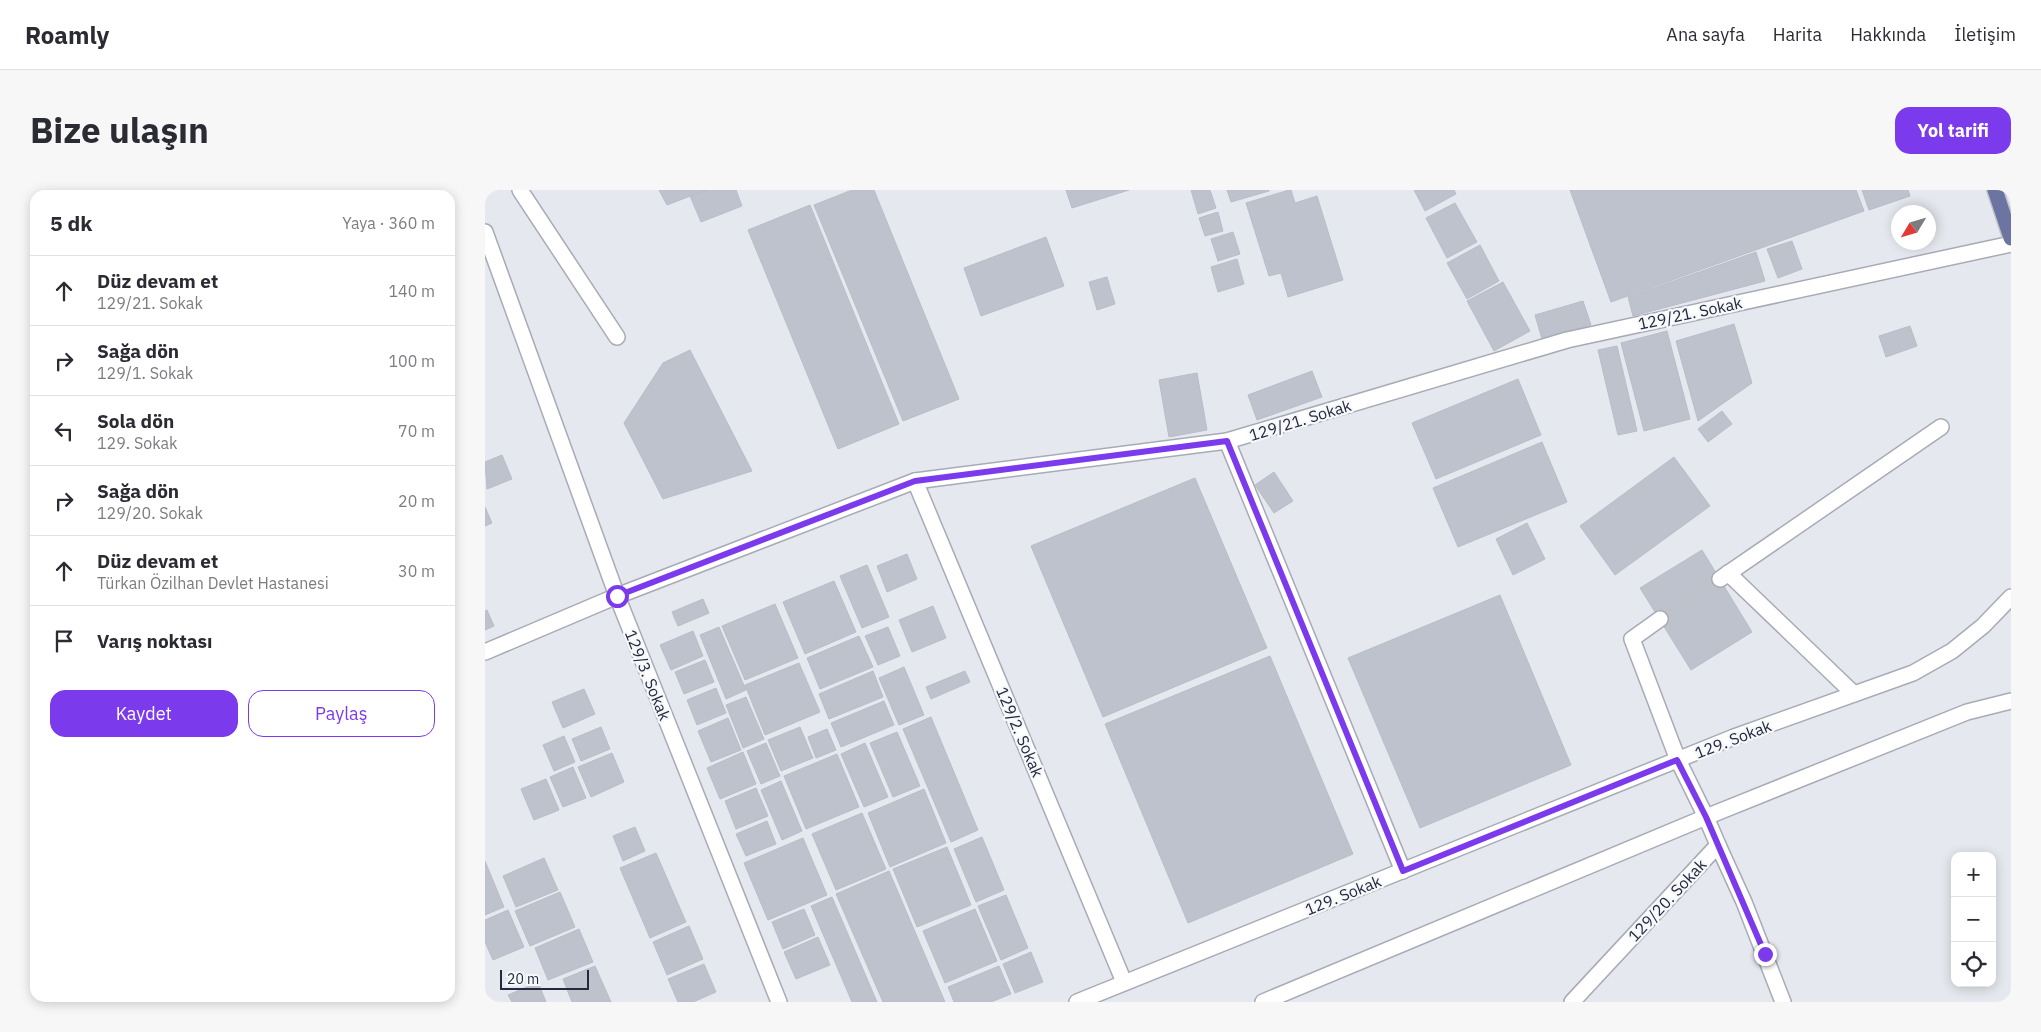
<!DOCTYPE html>
<html lang="tr">
<head>
<meta charset="utf-8">
<style>
  body { margin:0; font-family:"IBM Plex Sans",sans-serif; background:#f7f7f7; color:#2b2b33 }
  .controls { position:absolute; right:15px; bottom:15px; display:grid; overflow:hidden; border-radius:10px; box-shadow:0 2px 12px #0003 }
  .controls button { width:45px; height:45px; display:grid; place-items:center; padding:0; border:0; border-bottom:1px solid #e1e1e2; background:#fff; color:#2b2b33; font:25px sans-serif }
  .compass { position:absolute; left:1406px; top:15px; width:45px; height:45px; border-radius:50%; background:#fff; box-shadow:0 2px 12px #0003; rotate:232deg }
  .scale { position:absolute; left:15px; bottom:12px; width:89px; box-sizing:border-box; padding-left:5px; border:2px solid #25293f; border-top:0; font-size:14px; line-height:18px; white-space:nowrap; color:#25293f; -webkit-text-stroke:4px #f6f8fa; paint-order:stroke }
  .stop { position:absolute; width:15px; height:15px; margin:-11px; border:4px solid #7c3aed; border-radius:50%; background:#fff }
  .stop.end { background:#7c3aed; border-color:#fff; box-shadow:0 1px 5px #0008 }
  .list { margin:0; padding:0; list-style:none }
  h2 { display:flex; justify-content:space-between; align-items:center; height:65px; margin:0; padding:0 20px; font-size:21px }
  h2 small { font-size:16px; font-weight:400; color:#7c7c81 }
  .list li { display:grid; grid-template-columns:32px 1fr auto; gap:15px; align-items:center; box-sizing:border-box; height:70px; padding:0 20px; border-top:1px solid #e1e1e2 }
  .list b { display:block; font-size:19px; white-space:nowrap }
  .list p { margin:0; font-size:16px; white-space:nowrap; color:#7c7c81 }
  .list em { font-size:16px; font-style:normal; color:#7c7c81 }
  .actions { display:flex; gap:10px; padding:15px 20px }
  .actions a { flex:1; padding:11px 0; border:1px solid #7c3aed; border-radius:15px; text-align:center; font-size:18px; color:#7c3aed }
  .actions .main { background:#7c3aed; color:#fff }
  .icon { flex:none; width:28px; height:28px; fill:none; stroke:currentColor; stroke-width:2; stroke-linecap:round; stroke-linejoin:round }
  .map { position:relative; flex:none; width:1526px; height:812px; overflow:hidden; border-radius:15px }
  header { display:flex; align-items:center; gap:30px; box-sizing:border-box; height:70px; padding:0 25px; background:#fff; border-bottom:1px solid #e1e1e2 }
  header strong { font-size:24px }
  nav { display:flex; gap:28px; margin-inline-start:auto; font-size:18px }
  .intro { display:flex; align-items:center; justify-content:space-between; box-sizing:border-box; height:120px; padding:0 30px }
  h1 { margin:0; font-size:35px }
  .button { padding:12px 22px; border-radius:15px; background:#7c3aed; color:#fff; font-size:18px; font-weight:700 }
  main { display:flex; gap:30px; padding:0 30px }
  aside { flex:1; background:#fff; border-radius:15px; box-shadow:0 2px 12px #0003 }
  .map>svg:first-child { display:block }
  .building { fill:#bec2cc; stroke:#b8bdc7 }
  .lines { fill:none; stroke-linecap:round; stroke-linejoin:round }
  .minor-tunnel { stroke:#bfc2cb; stroke-width:15; stroke-dasharray:15 8; stroke-linecap:butt }
  .minor-casing { stroke:#a8abb6; stroke-width:18 }
  .major-casing { stroke:#c2c3c9; stroke-width:18 }
  .minor { stroke:#fff; stroke-width:15 }
  .major { stroke:#6c74a1; stroke-width:15 }
  .route { stroke:#7c3aed; stroke-width:6 }
  .labels { text-anchor:middle; stroke-width:4.5; stroke-linejoin:round; paint-order:stroke }
  .street-label { font-size:16px; fill:#25293f; stroke:#f6f8fa }
</style>
</head>
<body>
<header>
<strong>Roamly</strong>
<nav><a>Ana sayfa</a><a>Harita</a><a>Hakkında</a><a>İletişim</a></nav>
</header>
<div class="intro"><h1>Bize ulaşın</h1><a class="button">Yol tarifi</a></div>
<main>
<aside>
<h2>5 dk<small>Yaya · 360 m</small></h2>
<ul class="list">
<li><svg class="icon" aria-label="ahead" viewBox="0 0 24 24"><path d="M12 20V5M6 11l6-6 6 6"/></svg><div><b>Düz devam et</b><p>129/21. Sokak</p></div><em>140 m</em></li>
<li><svg class="icon" aria-label="right" viewBox="0 0 24 24"><path d="M7 20v-9h11M14 6l5 5-5 5"/></svg><div><b>Sağa dön</b><p>129/1. Sokak</p></div><em>100 m</em></li>
<li><svg class="icon" aria-label="left" viewBox="0 0 24 24"><path d="M17 20v-9H6M10 6l-5 5 5 5"/></svg><div><b>Sola dön</b><p>129. Sokak</p></div><em>70 m</em></li>
<li><svg class="icon" aria-label="right" viewBox="0 0 24 24"><path d="M7 20v-9h11M14 6l5 5-5 5"/></svg><div><b>Sağa dön</b><p>129/20. Sokak</p></div><em>20 m</em></li>
<li><svg class="icon" aria-label="ahead" viewBox="0 0 24 24"><path d="M12 20V5M6 11l6-6 6 6"/></svg><div><b>Düz devam et</b><p>Türkan Özilhan Devlet Hastanesi</p></div><em>30 m</em></li>
<li><svg class="icon" aria-label="arrive" viewBox="0 0 24 24"><path d="M6 21V4h12l-3 4 3 4H6"/></svg><div><b>Varış noktası</b></div></li>
</ul>
<div class="actions"><a class="main">Kaydet</a><a>Paylaş</a></div>
</aside>
<div class="map">
<svg width="1526" height="812" viewBox="0 0 1526 812">
  <rect width="100%" height="100%" fill="#e5e8ee"/>
  <g class="building">
    <polygon points="174,0 221,0 182,15"/>
    <polygon points="221,0 251,0 257,16 216,32 205,6"/>
    <polygon points="367,0 389,0 474,209 418,231 329,15"/>
    <polygon points="581,0 644,0 587,18"/>
    <polygon points="706,0 725,0 731,18 713,24"/>
    <polygon points="742,0 784,0 784,1 746,12"/>
    <polygon points="804,0 806,0 810,13 832,6 858,90 803,107 796,83 784,86 761,13"/>
    <polygon points="929,0 969,0 971,4 940,21"/>
    <polygon points="1085,0 1371,0 1379,21 1126,112"/>
    <polygon points="1377,0 1423,0 1425,6 1384,20"/>
    <polygon points="970,13 992,52 962,68 941,28"/>
    <polygon points="325,15 414,234 353,259 263,40"/>
    <polygon points="733,22 738,41 720,46 714,28"/>
    <polygon points="748,42 755,64 733,71 726,49"/>
    <polygon points="561,47 579,96 496,126 479,78"/>
    <polygon points="1307,51 1317,79 1293,88 1282,59"/>
    <polygon points="995,55 1014,91 982,109 962,73"/>
    <polygon points="1271,62 1280,91 1148,126 1143,107"/>
    <polygon points="752,69 759,94 733,102 726,77"/>
    <polygon points="622,87 630,114 612,120 604,92"/>
    <polygon points="1018,92 1045,141 1009,161 982,111"/>
    <polygon points="1098,111 1106,135 1057,149 1050,125"/>
    <polygon points="1249,134 1267,193 1213,231 1191,151"/>
    <polygon points="1425,136 1432,156 1401,167 1394,146"/>
    <polygon points="1182,141 1205,229 1159,241 1136,153"/>
    <polygon points="1132,156 1152,241 1133,245 1113,160"/>
    <polygon points="205,160 267,281 178,309 139,233 178,173"/>
    <polygon points="827,181 837,207 772,230 763,205"/>
    <polygon points="712,183 722,240 684,247 674,190"/>
    <polygon points="1033,189 1056,245 951,289 927,233"/>
    <polygon points="1237,221 1247,234 1223,252 1213,239"/>
    <polygon points="1057,252 1082,312 973,357 948,298"/>
    <polygon points="17,265 27,289 2,299 0,272"/>
    <polygon points="1189,267 1225,316 1130,385 1095,336"/>
    <polygon points="789,282 808,311 789,323 770,295"/>
    <polygon points="710,288 782,458 618,527 546,356"/>
    <polygon points="0,317 7,333 0,336"/>
    <polygon points="1042,333 1060,369 1028,385 1011,349"/>
    <polygon points="1217,360 1267,442 1206,480 1155,398"/>
    <polygon points="422,364 432,389 402,402 392,376"/>
    <polygon points="382,375 404,427 377,438 355,386"/>
    <polygon points="349,391 371,442 320,464 298,412"/>
    <polygon points="1015,405 1086,575 935,638 863,468"/>
    <polygon points="218,409 224,423 193,436 187,422"/>
    <polygon points="290,414 313,468 260,490 237,436"/>
    <polygon points="448,416 461,448 427,462 414,430"/>
    <polygon points="2,420 9,436 0,440 0,421"/>
    <polygon points="234,437 261,500 241,509 215,445"/>
    <polygon points="403,437 415,466 393,475 380,446"/>
    <polygon points="208,441 218,466 186,480 175,455"/>
    <polygon points="374,446 388,477 335,499 322,468"/>
    <polygon points="785,466 868,664 703,733 620,534"/>
    <polygon points="220,470 229,492 199,504 190,482"/>
    <polygon points="314,473 335,522 280,545 260,495"/>
    <polygon points="419,477 439,525 414,535 394,488"/>
    <polygon points="388,481 398,507 344,529 334,504"/>
    <polygon points="480,481 485,492 446,509 441,497"/>
    <polygon points="231,498 241,523 212,535 202,510"/>
    <polygon points="99,499 110,524 78,538 67,512"/>
    <polygon points="261,507 279,549 258,558 241,515"/>
    <polygon points="399,511 409,535 356,557 346,533"/>
    <polygon points="446,527 493,640 466,652 418,539"/>
    <polygon points="243,528 256,560 226,572 213,541"/>
    <polygon points="116,537 125,559 96,571 87,549"/>
    <polygon points="315,537 328,568 296,581 283,550"/>
    <polygon points="342,539 351,560 331,568 323,547"/>
    <polygon points="412,542 435,596 408,607 385,553"/>
    <polygon points="79,546 90,572 69,581 58,555"/>
    <polygon points="281,553 295,586 276,594 262,561"/>
    <polygon points="380,553 403,607 379,617 356,564"/>
    <polygon points="258,562 271,594 235,609 222,578"/>
    <polygon points="127,563 139,592 106,607 93,577"/>
    <polygon points="352,564 374,617 321,639 299,586"/>
    <polygon points="88,577 101,608 78,617 65,587"/>
    <polygon points="61,589 74,620 49,630 36,599"/>
    <polygon points="296,591 317,641 297,650 276,600"/>
    <polygon points="271,598 283,626 251,639 240,611"/>
    <polygon points="439,599 461,653 405,677 383,623"/>
    <polygon points="377,623 401,679 351,700 327,644"/>
    <polygon points="282,631 291,654 261,666 251,644"/>
    <polygon points="150,637 160,661 138,671 128,646"/>
    <polygon points="497,647 519,700 491,712 469,659"/>
    <polygon points="318,648 342,705 283,730 259,673"/>
    <polygon points="462,657 486,715 432,737 408,679"/>
    <polygon points="171,663 201,732 165,748 135,678"/>
    <polygon points="59,668 73,700 31,717 18,686"/>
    <polygon points="0,671 19,717 0,725"/>
    <polygon points="404,681 460,812 398,812 351,704"/>
    <polygon points="75,702 90,737 45,756 30,721"/>
    <polygon points="521,705 543,758 516,770 493,716"/>
    <polygon points="347,707 392,812 367,812 326,716"/>
    <polygon points="319,719 330,745 298,759 287,732"/>
    <polygon points="490,719 512,771 460,793 438,741"/>
    <polygon points="23,720 39,757 8,770 0,752 0,730"/>
    <polygon points="204,736 218,769 182,785 168,752"/>
    <polygon points="94,739 108,772 63,790 50,758"/>
    <polygon points="333,747 345,775 311,789 299,762"/>
    <polygon points="546,762 558,792 530,803 518,774"/>
    <polygon points="219,774 231,802 208,812 193,812 183,789"/>
    <polygon points="110,776 126,812 87,812 78,789"/>
    <polygon points="514,776 526,804 506,812 469,812 463,797"/>
    <polygon points="53,792 61,812 27,812 23,805"/>
  </g>
  <g class="lines">
    <polyline class="minor-tunnel" points="1175,429 1235,389"/>
    <g class="minor-casing">
      <g id="minor">
        <polyline points="35,0 132,147"/>
        <polyline points="0,42 132,406 294,812"/>
        <polyline points="742,251 918,681"/>
        <polyline points="430,291 639,792"/>
        <polyline points="1243,383 1369,504"/>
        <polyline points="1235,389 1456,237"/>
        <polyline points="0,462 132,406 430,291 742,251 1082,150 1526,54"/>
        <polyline points="1233,655 1259,712 1298,812"/>
        <polyline points="592,812 1249,547 1428,483 1467,461 1498,436 1526,407"/>
        <polyline points="778,812 1221,627 1482,522 1526,511"/>
        <polyline points="1087,812 1233,655 1221,627 1193,570 1147,449 1175,429"/>
      </g>
    </g>
    <g class="major-casing">
      <polyline id="major" points="1510,0 1526,48"/>
    </g>
    <use href="#minor" class="minor"/>
    <use href="#major" class="major"/>
  </g>
  <g class="lines">
    <polyline class="route" points="132,406 430,291 742,251 918,681 1192,570 1221,627 1280,764"/>
  </g>
  <g class="labels">
    <g class="street-label">
      <text transform="translate(1205 123) rotate(-12)" y="6">129/21. Sokak</text>
      <text transform="translate(815 230) rotate(-17)" y="6">129/21. Sokak</text>
      <text transform="translate(163 485) rotate(68)" y="6">129/3. Sokak</text>
      <text transform="translate(535 542) rotate(67)" y="6">129/2. Sokak</text>
      <text transform="translate(1248 549) rotate(-21)" y="6">129. Sokak</text>
      <text transform="translate(858 705) rotate(-22)" y="6">129. Sokak</text>
      <text transform="translate(1182 710) rotate(-47)" y="6">129/20. Sokak</text>
    </g>
  </g>
</svg>
<div class="controls">
<button>+</button>
<button>−</button>
<button><svg class="icon" aria-label="locate" viewBox="0 0 24 24"><circle cx="12" cy="12" r="6"/><path d="M12 2v4M12 18v4M2 12h4M18 12h4"/></svg></button>
</div>
<svg class="compass" viewBox="-18 -18 36 36"><path d="M0-13l5 13h-10z" fill="#e53935"/><path d="M0 13l5-13h-10z" fill="#7c7c81"/></svg>
<div class="scale">20 m</div>
<div class="stop" style="left:132px;top:406px"></div>
<div class="stop end" style="left:1280px;top:764px"></div>
</div>
</main>
</body>
</html>
